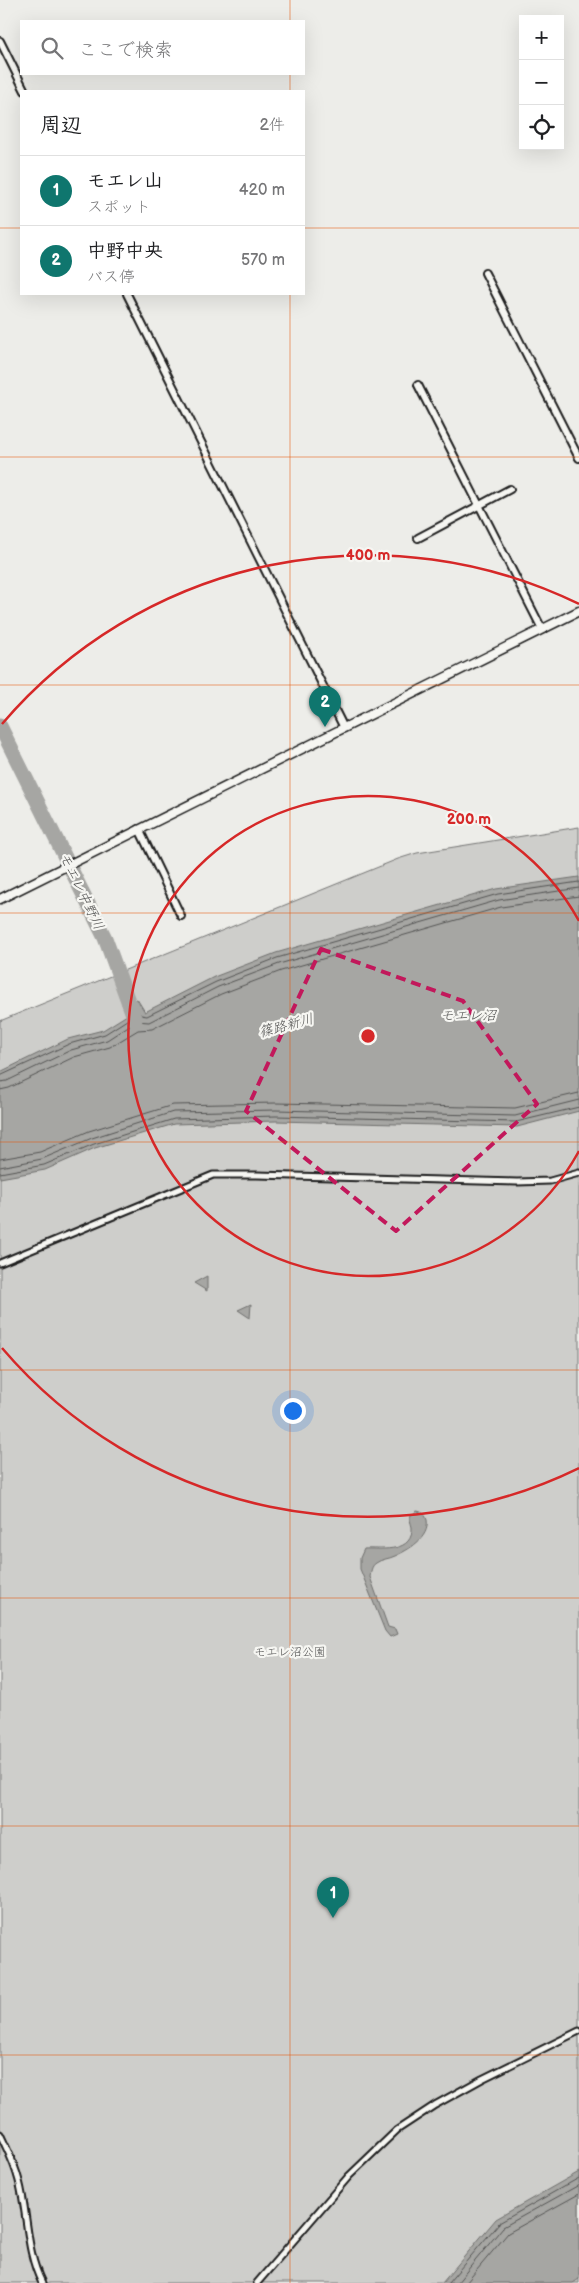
<!DOCTYPE html>
<html lang="ja">
<head>
<meta charset="utf-8">
<style>
  body { margin:0; font-family:"Balsamiq Sans","Klee One",sans-serif; background:#f2f2f2; color:#202124 }
  .controls { position:absolute; right:15px; top:15px; display:grid; overflow:hidden; border-radius:0px; box-shadow:0 5px 20px #0002 }
  .controls button { width:45px; height:45px; display:grid; place-items:center; padding:0; border:0; border-bottom:1px solid #e0e0e0; background:#fff; color:#202124; font:25px sans-serif }
  .you { position:absolute; left:292px; top:1410px; width:18px; height:18px; margin:-12px; border:4px solid #fff; border-radius:50%; background:#1a73e8; box-shadow:0 0 0 8px #1a73e833 }
  .badge { display:grid; place-items:center; width:32px; height:32px; border-radius:50%; background:#0f766e; color:#fff; font-size:16px; font-weight:700 }
  .pin { position:absolute; translate:-50% -41px; filter:drop-shadow(0 1px 2px #0008) }
  .pin::after { content:''; position:absolute; top:26px; width:18px; height:15px; background:inherit; clip-path:polygon(0 0,100% 0,50% 100%) }
  .list { margin:0; padding:0; list-style:none }
  h2 { display:flex; justify-content:space-between; align-items:center; height:65px; margin:0; padding:0 20px; font-size:21px }
  h2 small { font-size:16px; font-weight:400; color:#757577 }
  .list li { display:grid; grid-template-columns:32px 1fr auto; gap:15px; align-items:center; box-sizing:border-box; height:70px; padding:0 20px; border-top:1px solid #e0e0e0 }
  .list b { display:block; font-size:19px; white-space:nowrap }
  .list p { margin:0; font-size:16px; white-space:nowrap; color:#757577 }
  .list em { font-size:16px; font-style:normal; color:#757577 }
  .icon { flex:none; width:28px; height:28px; fill:none; stroke:currentColor; stroke-width:2; stroke-linecap:round; stroke-linejoin:round }
  .map { position:relative; flex:none; width:579px; height:2283px; overflow:hidden }
  .search { position:absolute; background:#fff; box-shadow:0 5px 20px #0002; left:20px; top:20px; width:285px; height:55px; display:flex; align-items:center; gap:12px; box-sizing:border-box; padding:0 18px; border-radius:0px; color:#757577; font-size:19px }
  .panel { position:absolute; background:#fff; box-shadow:0 5px 20px #0002; left:20px; top:90px; width:285px; height:205px; border-radius:0px }
  .map>svg:first-child { display:block }
  .green { fill:#cececb; stroke:#757574 }
  .water { fill:#a6a6a3; stroke:#6f6f6d }
  .lines { fill:none; stroke-linecap:round; stroke-linejoin:round }
  .shore { stroke:#535352; stroke-width:1 }
  .river { stroke:#a6a6a3; stroke-width:15 }
  .pedestrian-casing { stroke:#1c1c1c; stroke-width:9 }
  .minor-casing { stroke:#1c1c1c; stroke-width:10 }
  .tertiary-casing { stroke:#1c1c1c; stroke-width:11 }
  .pedestrian { stroke:#f6f6f2; stroke-width:5 }
  .minor { stroke:#f6f6f2; stroke-width:6 }
  .tertiary { stroke:#f6f6f2; stroke-width:8 }
  .marked { fill:none; stroke:#c2185b; stroke-width:4; stroke-dasharray:10 6; stroke-linejoin:round }
  .grid { fill:none; stroke:#e8590c; stroke-width:1; stroke-opacity:0.55 }
  .ring { fill:none; stroke:#d62828; stroke-width:2.5 }
  .labels { text-anchor:middle; stroke-width:4.5; stroke-linejoin:round; paint-order:stroke }
  .park-label { font-size:12px; fill:#515151; stroke:#f6f6f2 }
  .water-label { font-size:14px; font-style:italic; fill:#535352; stroke:#f6f6f2 }
  .centre { fill:#d62828; stroke:#f6f6f2; stroke-width:2.5 }
  .ring-label { font-size:15px; text-anchor:middle; font-weight:bold; fill:#d62828; stroke:#f6f6f2; stroke-width:4.5; stroke-linejoin:round; paint-order:stroke }
</style>
</head>
<body>
<div class="map">
<svg width="579" height="2283" viewBox="0 0 579 2283">
  <rect width="100%" height="100%" fill="#edede9"/>
  <filter id="ink" filterUnits="userSpaceOnUse"><feTurbulence type="fractalNoise" baseFrequency=".02" numOctaves="2"/><feDisplacementMap in="SourceGraphic" scale="10" xChannelSelector="R" yChannelSelector="G"/><feConvolveMatrix kernelMatrix="1 2 1 2 8 2 1 2 1" color-interpolation-filters="sRGB"/></filter>
  <g filter="url(#ink)">
    <polygon class="green" points="579,827 579,2283 0,2283 0,1021 398,859 417,853"/>
    <g class="water">
      <polygon points="579,877 579,1111 517,1127 276,1121 174,1124 95,1148 45,1170 0,1178 0,1072 68,1039 103,1030 127,1015 122,1004 137,999 145,1012 214,977 276,953 496,889"/>
      <polygon points="207,1276 207,1291 194,1283"/>
      <polygon points="251,1304 250,1318 238,1310"/>
      <path d="M417,1511C423,1512 425,1514 427,1520C430,1538 408,1550 395,1556C389,1559 381,1559 376,1563C371,1566 371,1572 370,1577L388,1627L395,1629L397,1634L390,1637L385,1631L360,1569V1558L364,1549C378,1548 410,1554 412,1531C413,1525 409,1522 410,1516Z"/>
      <polygon points="579,2172 579,2279 573,2283 442,2283 496,2219"/>
    </g>
    <g class="lines">
      <g class="shore">
        <polyline points="0,1076 69,1044 105,1034 130,1018 132,1006 135,1006 141,1015 147,1016 216,982 277,958 498,894 579,882"/>
        <polyline points="0,1082 7,1081 71,1050 107,1040 136,1021 149,1022 218,987 279,964 499,900 579,888"/>
        <polyline points="0,1090 9,1088 74,1057 110,1047 138,1030 152,1029 221,994 281,971 501,907 579,896"/>
        <polyline points="0,1159 40,1152 89,1131 173,1105 276,1103 515,1108 579,1093"/>
        <polyline points="0,1167 42,1159 92,1138 173,1112 276,1110 515,1116 579,1100"/>
        <polyline points="0,1173 44,1165 94,1144 174,1119 276,1116 516,1122 579,1107"/>
        <polyline points="448,2283 499,2223 579,2178"/>
        <polyline points="457,2283 503,2227 579,2185"/>
        <polyline points="466,2283 508,2233 579,2194"/>
      </g>
      <polyline class="river" points="0,726 105,938 135,1020"/>
      <g class="pedestrian-casing">
        <g id="pedestrian">
          <polyline points="0,1263 213,1175 257,1175 517,1182 550,1181 579,1173"/>
          <path d="M0,2134C7,2149 15,2164 19,2181C28,2214 26,2252 42,2283"/>
          <polyline points="257,2283 349,2176 397,2130 435,2105 482,2079 579,2031"/>
        </g>
      </g>
      <g class="minor-casing">
        <g id="minor">
          <polyline points="0,41 25,91"/>
          <polyline points="485,273 579,458"/>
          <polyline points="127,294 344,728"/>
          <polyline points="418,385 542,629"/>
          <polyline points="418,538 510,489"/>
          <polyline points="139,829 181,916"/>
        </g>
      </g>
      <g class="tertiary-casing">
        <polyline id="tertiary" points="0,899 579,611"/>
      </g>
      <use href="#pedestrian" class="pedestrian"/>
      <use href="#minor" class="minor"/>
      <use href="#tertiary" class="tertiary"/>
    </g>
  </g>
  <path class="marked" d="M321,949L463,1001L537,1104L396,1231L246,1111Z"/>
  <path class="grid" d="M290,0V21M290,74V91M0,228H21M304,228H579M290,294V2283M0,457H579M0,685H579M0,913H579M0,1142H579M0,1370H579M0,1598H579M0,1826H579M0,2055H579"/>
  <g class="ring">
    <path d="M579 1151A240 240 0 1 1 579 921"/>
    <path d="M579 1468A481 481 0 0 1 2 1348M2 724A481 481 0 0 1 579 604"/>
  </g>
  <g class="labels">
    <g class="park-label">
      <text x="290" y="1656">モエレ沼公園</text>
    </g>
    <g class="water-label">
      <text transform="translate(82 891) rotate(64)" y="5">モエレ中野川</text>
      <text x="468" y="1020">モエレ沼</text>
      <text transform="translate(286 1025) rotate(-15)" y="5">篠路新川</text>
    </g>
  </g>
  <circle cx="368" cy="1036" r="8" class="centre"/>
  <g class="ring-label">
    <text x="368" y="560">400 m</text>
    <text x="469" y="824">200 m</text>
  </g>
</svg>
<div class="controls">
<button>+</button>
<button>−</button>
<button><svg class="icon" aria-label="locate" viewBox="0 0 24 24"><circle cx="12" cy="12" r="6"/><path d="M12 2v4M12 18v4M2 12h4M18 12h4"/></svg></button>
</div>
<div class="you"></div>
<div class="pin badge" style="left:333px;top:1918px">1</div>
<div class="pin badge" style="left:325px;top:727px">2</div>
<div class="search"><svg class="icon" aria-label="search" viewBox="0 0 24 24"><circle cx="10" cy="10" r="6"/><path d="M15 15l6 6"/></svg>ここで検索</div>
<section class="panel">
<h2>周辺<small>2件</small></h2>
<ul class="list">
<li><span class="badge">1</span><div><b>モエレ山</b><p>スポット</p></div><em>420 m</em></li>
<li><span class="badge">2</span><div><b>中野中央</b><p>バス停</p></div><em>570 m</em></li>
</ul>
</section>
</div>
</body>
</html>
